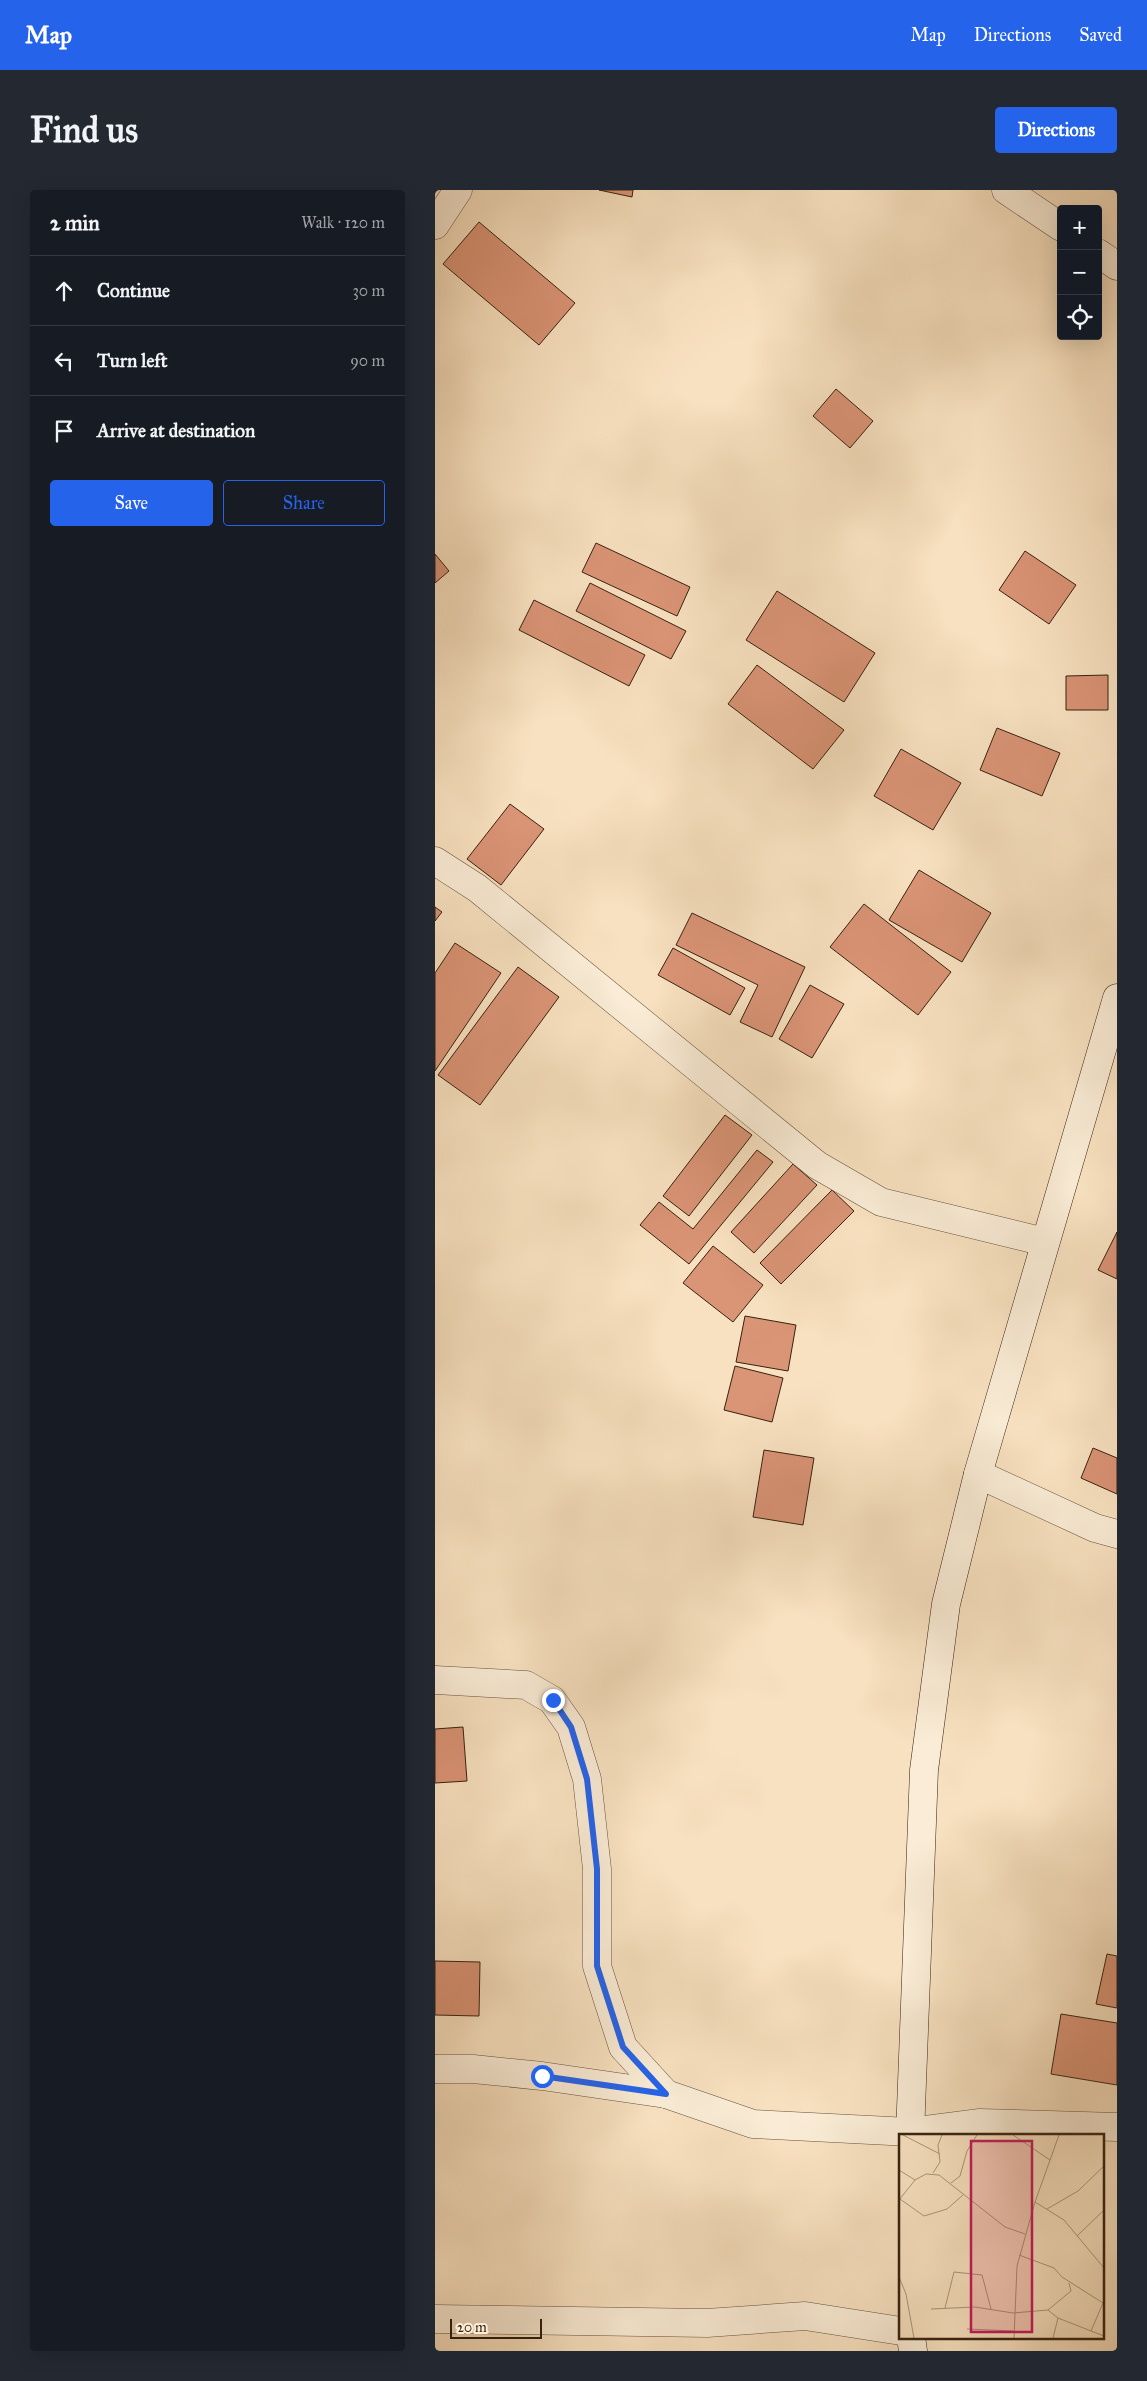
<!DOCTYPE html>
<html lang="en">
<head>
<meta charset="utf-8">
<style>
  body { margin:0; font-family:"IM FELL Great Primer",serif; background:#242831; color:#f1f3f6 }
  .controls { position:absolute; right:15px; top:15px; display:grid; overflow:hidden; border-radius:5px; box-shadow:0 5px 20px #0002 }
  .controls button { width:45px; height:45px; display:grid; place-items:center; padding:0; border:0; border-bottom:1px solid #363941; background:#171b24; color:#f1f3f6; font:25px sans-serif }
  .scale { position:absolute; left:15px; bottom:12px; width:92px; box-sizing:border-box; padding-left:5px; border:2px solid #37220f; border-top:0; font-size:14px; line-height:18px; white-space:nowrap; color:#37220f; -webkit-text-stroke:4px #faecd6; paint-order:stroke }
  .stop { position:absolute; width:15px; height:15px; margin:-11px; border:4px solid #2563eb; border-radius:50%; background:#fff }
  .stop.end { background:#2563eb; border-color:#fff; box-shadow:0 1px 5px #0008 }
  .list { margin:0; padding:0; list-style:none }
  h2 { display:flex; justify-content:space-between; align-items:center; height:65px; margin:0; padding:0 20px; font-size:21px }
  h2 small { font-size:16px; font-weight:400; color:#9ea1a6 }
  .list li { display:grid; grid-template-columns:32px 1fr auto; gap:15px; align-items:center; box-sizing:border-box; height:70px; padding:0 20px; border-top:1px solid #363941 }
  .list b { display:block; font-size:19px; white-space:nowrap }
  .list em { font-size:16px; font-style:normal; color:#9ea1a6 }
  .actions { display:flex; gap:10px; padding:15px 20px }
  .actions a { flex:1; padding:11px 0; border:1px solid #2563eb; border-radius:5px; text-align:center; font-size:18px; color:#2563eb }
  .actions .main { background:#2563eb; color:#fff }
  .icon { flex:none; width:28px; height:28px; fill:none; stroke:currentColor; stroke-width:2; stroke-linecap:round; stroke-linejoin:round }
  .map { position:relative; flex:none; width:682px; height:2161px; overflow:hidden; border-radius:5px }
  header { display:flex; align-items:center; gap:30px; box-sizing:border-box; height:70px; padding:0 25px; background:#2563eb; color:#fff }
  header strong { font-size:24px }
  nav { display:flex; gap:28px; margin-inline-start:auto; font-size:18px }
  .intro { display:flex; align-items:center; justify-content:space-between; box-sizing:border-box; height:120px; padding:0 30px }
  h1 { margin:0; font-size:35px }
  .button { padding:12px 22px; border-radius:5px; background:#2563eb; color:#fff; font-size:18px; font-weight:700 }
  main { display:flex; gap:30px; padding:0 30px }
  aside { flex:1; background:#171b24; border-radius:5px; box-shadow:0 5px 20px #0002 }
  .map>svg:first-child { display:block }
  .building { fill:#da9476; stroke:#37220f }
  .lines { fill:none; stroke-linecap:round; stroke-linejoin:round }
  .street-casing { stroke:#67523b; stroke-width:29 }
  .secondary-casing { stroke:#37220f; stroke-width:29 }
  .street { stroke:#faecd6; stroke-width:28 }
  .secondary { stroke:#faecd6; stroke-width:28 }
  .route { stroke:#2563eb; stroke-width:6 }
  .inset-road { fill:none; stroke:#ab9579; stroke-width:1 }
  .view { fill:#c2185b; fill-opacity:0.15; stroke:#c2185b; stroke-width:2.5 }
  .inset-edge { fill:none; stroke:#37220f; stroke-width:2.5 }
</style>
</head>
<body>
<header>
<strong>Map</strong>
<nav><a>Map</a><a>Directions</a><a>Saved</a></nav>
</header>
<div class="intro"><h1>Find us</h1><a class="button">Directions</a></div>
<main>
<aside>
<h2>2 min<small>Walk · 120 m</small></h2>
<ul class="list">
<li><svg class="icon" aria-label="ahead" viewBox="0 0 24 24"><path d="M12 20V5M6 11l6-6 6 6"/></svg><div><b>Continue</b></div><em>30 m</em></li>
<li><svg class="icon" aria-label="left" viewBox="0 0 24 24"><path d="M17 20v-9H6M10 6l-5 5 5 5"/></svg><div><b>Turn left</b></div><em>90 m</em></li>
<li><svg class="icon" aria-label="arrive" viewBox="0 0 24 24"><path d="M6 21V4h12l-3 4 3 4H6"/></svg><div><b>Arrive at destination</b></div></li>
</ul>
<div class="actions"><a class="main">Save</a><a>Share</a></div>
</aside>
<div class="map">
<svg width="682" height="2161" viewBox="0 0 682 2161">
  <rect width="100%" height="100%" fill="#f8e1c0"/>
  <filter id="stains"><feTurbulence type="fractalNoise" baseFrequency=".004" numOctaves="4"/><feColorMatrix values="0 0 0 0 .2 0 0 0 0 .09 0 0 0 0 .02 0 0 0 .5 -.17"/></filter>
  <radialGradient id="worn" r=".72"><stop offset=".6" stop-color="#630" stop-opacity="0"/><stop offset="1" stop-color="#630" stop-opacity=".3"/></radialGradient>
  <g class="building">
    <polygon points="164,0 198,0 197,7"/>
    <polygon points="44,32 140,113 104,155 8,74"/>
    <polygon points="401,199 438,231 415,258 378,226"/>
    <polygon points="161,353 255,397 242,426 147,382"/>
    <polygon points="590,361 641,395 614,434 564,400"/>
    <polygon points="0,364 14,381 0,393"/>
    <polygon points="155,393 251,441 236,469 141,421"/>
    <polygon points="342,401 440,463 409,512 311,450"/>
    <polygon points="99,410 210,465 194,496 84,440"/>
    <polygon points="322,475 409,540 378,579 293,514"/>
    <polygon points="673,485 673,520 631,520 631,486"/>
    <polygon points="562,538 625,563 607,606 545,580"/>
    <polygon points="466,559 526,593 498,640 439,606"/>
    <polygon points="75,614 109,639 66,695 32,669"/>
    <polygon points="484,680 556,723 527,772 454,730"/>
    <polygon points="429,714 516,782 483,825 395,757"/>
    <polygon points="0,717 7,722 0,731"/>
    <polygon points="257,723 370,777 337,847 305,832 323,795 241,755"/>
    <polygon points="20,753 66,783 0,881 0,783"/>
    <polygon points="238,758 310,798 295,825 223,785"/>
    <polygon points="83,777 124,807 45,915 3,885"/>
    <polygon points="375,795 409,814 377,868 344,849"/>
    <polygon points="290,925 317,945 254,1026 228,1006"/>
    <polygon points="322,960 338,972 254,1074 205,1035 224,1012 258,1039"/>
    <polygon points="358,974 382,995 319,1063 296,1042"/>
    <polygon points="397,1000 419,1021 346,1094 325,1073"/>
    <polygon points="682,1042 682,1089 663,1080"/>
    <polygon points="278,1056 328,1095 298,1132 248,1093"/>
    <polygon points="310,1126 361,1135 353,1181 301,1172"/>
    <polygon points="300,1176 348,1188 337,1232 289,1220"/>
    <polygon points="658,1258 682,1268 682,1304 646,1288"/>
    <polygon points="329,1260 379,1268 368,1335 318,1327"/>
    <polygon points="28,1537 32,1591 0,1593 0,1539"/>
    <polygon points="672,1764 682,1766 682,1818 661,1814"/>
    <polygon points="0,1771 45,1772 44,1826 0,1825"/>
    <polygon points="626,1824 682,1833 682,1895 616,1884"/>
  </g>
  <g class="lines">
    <g class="street-casing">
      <g id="street">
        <polyline points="571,0 626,37"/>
        <polyline points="0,35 23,0"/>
        <polyline points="663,63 682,76"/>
        <polyline points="0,671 42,698 382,975 446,1012 610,1052"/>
        <polyline points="543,1284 660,1338 682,1344"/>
        <polyline points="0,1490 91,1495 117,1510 136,1537 152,1589 162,1679 162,1776 188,1857 231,1904"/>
        <polyline points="0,1879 38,1879 107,1886 231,1904 318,1934 475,1942 545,1933 682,1937"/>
        <polyline points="0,2129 272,2133 370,2126 466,2141"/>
      </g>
    </g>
    <g class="secondary-casing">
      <g id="secondary">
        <polyline points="475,1945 489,1580 511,1414 543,1284 682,808"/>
        <polyline points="476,2147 478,2161"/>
      </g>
    </g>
    <use href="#street" class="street"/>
    <use href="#secondary" class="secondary"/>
  </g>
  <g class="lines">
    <polyline class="route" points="107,1886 231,1904 188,1857 162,1776 162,1679 152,1589 136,1537 118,1510"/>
  </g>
  <g transform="translate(464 1944)">
    <rect width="205" height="205" fill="#f8e1c0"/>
    <path class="inset-road" d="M4,1L41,20M114,1L151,26M0,36L16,46M34,39L41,28L39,11L43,1M52,49L61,42L68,17L78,1M1,65L25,82L48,75L64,61M0,66L16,46L27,40L40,41L106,93L126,100M136,68L165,86L205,134M148,75L179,57L205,32M178,102L205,76M120,121L155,134L163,143L204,169L192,197L205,202M0,143L7,160L15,204M46,174L55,138L83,141L92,175M32,175L76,173L114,179L149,176L159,184L192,197M149,176L172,157L170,149M68,195L114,197M115,204L118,132L136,68L160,1M154,204L159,184"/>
    <path class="view" d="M72,7H133V198H72Z"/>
    <rect width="205" height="205" class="inset-edge"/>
  </g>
  <rect width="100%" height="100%" filter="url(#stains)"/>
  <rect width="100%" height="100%" fill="url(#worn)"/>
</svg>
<div class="controls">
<button>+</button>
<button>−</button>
<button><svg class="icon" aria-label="locate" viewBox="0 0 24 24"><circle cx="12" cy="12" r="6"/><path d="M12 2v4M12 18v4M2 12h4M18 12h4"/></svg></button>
</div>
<div class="scale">20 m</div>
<div class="stop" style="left:107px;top:1886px"></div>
<div class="stop end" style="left:118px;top:1510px"></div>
</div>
</main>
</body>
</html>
